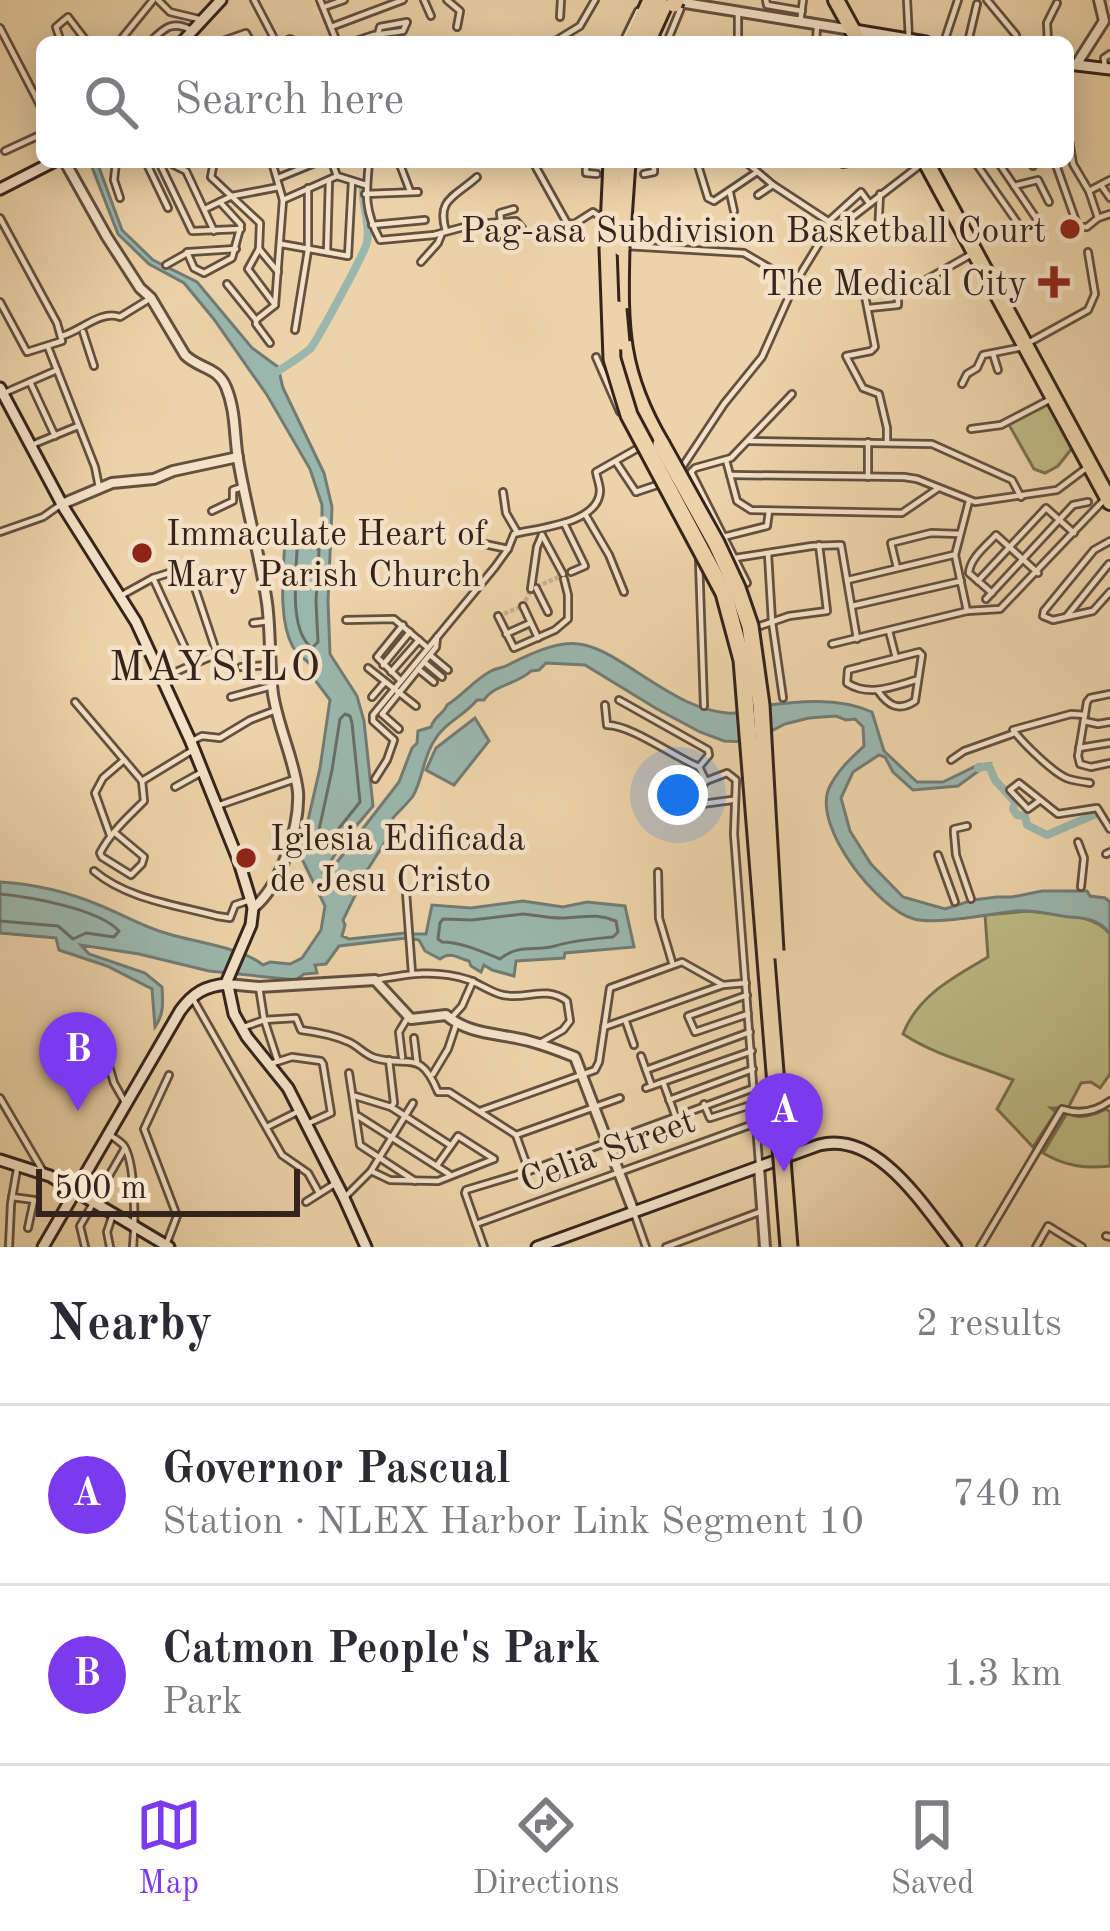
<!DOCTYPE html>
<html lang="en">
<head>
<meta charset="utf-8">
<style>
  body { margin:0; font-family:"Old Standard TT",serif; background:#f7f7f7; color:#2b2b33 }
  .scale { position:absolute; left:36px; bottom:30px; width:264px; box-sizing:border-box; padding-left:12px; border:6px solid #35241c; border-top:0; font-size:33px; line-height:42px; white-space:nowrap; color:#35241c; -webkit-text-stroke:9px #f3e2c7; paint-order:stroke }
  .you { position:absolute; left:678px; top:795px; width:42px; height:42px; margin:-30px; border:9px solid #fff; border-radius:50%; background:#1a73e8; box-shadow:0 0 0 18px #1a73e833 }
  .badge { display:grid; place-items:center; width:78px; height:78px; border-radius:50%; background:#7c3aed; color:#fff; font-size:39px; font-weight:700 }
  .pin { position:absolute; translate:-50% -99px; filter:drop-shadow(0 3px 6px #0008) }
  .pin::after { content:''; position:absolute; top:63px; width:42px; height:36px; background:inherit; clip-path:polygon(0 0,100% 0,50% 100%) }
  .list { margin:0; padding:0; list-style:none }
  h2 { display:flex; justify-content:space-between; align-items:center; height:156px; margin:0; padding:0 48px; font-size:51px }
  h2 small { font-size:39px; font-weight:400; color:#7c7c81 }
  .list li { display:grid; grid-template-columns:78px 1fr auto; gap:36px; align-items:center; box-sizing:border-box; height:180px; padding:0 48px; border-top:3px solid #e1e1e2 }
  .list b { display:block; font-size:45px; white-space:nowrap }
  .list p { margin:0; font-size:39px; white-space:nowrap; color:#7c7c81 }
  .list em { font-size:39px; font-style:normal; color:#7c7c81 }
  .icon { flex:none; width:66px; height:66px; fill:none; stroke:currentColor; stroke-width:2; stroke-linecap:round; stroke-linejoin:round }
  .map { position:relative; flex:none; width:1110px; height:1247px; overflow:hidden }
  .search { position:absolute; background:#fff; box-shadow:0 6px 30px #0003; left:36px; right:36px; top:36px; height:132px; display:flex; align-items:center; gap:30px; box-sizing:border-box; padding:0 42px; border-radius:18px; color:#7c7c81; font-size:45px }
  .sheet { height:516px; background:#fff }
  nav { display:flex; justify-content:space-around; align-items:center; box-sizing:border-box; height:168px; border-top:3px solid #e1e1e2; background:#fff; font-size:33px; color:#7c7c81 }
  nav a { display:grid; justify-items:center; gap:6px }
  nav .on { color:#7c3aed }
  .map>svg:first-child { display:block }
  .green { fill:#bdbb85; stroke:#797050; stroke-width:3 }
  .water { fill:#9ab7ae; stroke:#727c74; stroke-width:3 }
  .lines { fill:none; stroke-linecap:round; stroke-linejoin:round }
  .shore { stroke:#686e65; stroke-width:3 }
  .river { stroke:#9ab7ae; stroke-width:8 }
  .minor-tunnel { stroke:#c8b08d; stroke-width:4.5; stroke-dasharray:4.5 2; stroke-linecap:butt }
  .pedestrian-casing { stroke:#63503f; stroke-width:10 }
  .minor-casing { stroke:#63503f; stroke-width:10 }
  .tertiary-casing { stroke:#63503f; stroke-width:14 }
  .secondary-casing { stroke:#35241c; stroke-width:15 }
  .trunk-casing { stroke:#35241c; stroke-width:20 }
  .motorway-casing { stroke:#35241c; stroke-width:21 }
  .pedestrian { stroke:#f3e2c7; stroke-width:4.5 }
  .minor { stroke:#f3e2c7; stroke-width:4.5 }
  .tertiary { stroke:#f3e2c7; stroke-width:8 }
  .secondary { stroke:#f3e2c7; stroke-width:9 }
  .trunk { stroke:#edd3a9; stroke-width:14 }
  .motorway { stroke:#edd3a9; stroke-width:15 }
  .rail { stroke:#35241c; stroke-width:3; stroke-dasharray:21 21; stroke-linecap:butt }
  .motorway-bridge-casing { stroke:#35241c; stroke-width:21; stroke-linecap:butt }
  .motorway-bridge { stroke:#edd3a9; stroke-width:15 }
  .poi-dot { fill:#8f2418; stroke:#f3e2c7; stroke-width:4.5 }
  .labels { text-anchor:middle; stroke-width:9; stroke-linejoin:round; paint-order:stroke }
  .poi-label { font-size:36px; fill:#35241c; stroke:#f3e2c7; text-anchor:end }
  .street-label { font-size:36px; fill:#35241c; stroke:#f3e2c7 }
  .quarter-label { font-size:42px; letter-spacing:3px; fill:#35241c; stroke:#f3e2c7 }
</style>
</head>
<body>
<div class="map">
<svg width="1110" height="1247" viewBox="0 0 1110 1247">
  <rect width="100%" height="100%" fill="#edd3a9"/>
  <filter id="stains"><feTurbulence type="fractalNoise" baseFrequency=".00167" numOctaves="4"/><feColorMatrix values="0 0 0 0 .2 0 0 0 0 .09 0 0 0 0 .02 0 0 0 .5 -.17"/></filter>
  <radialGradient id="worn" r=".72"><stop offset=".6" stop-color="#630" stop-opacity="0"/><stop offset="1" stop-color="#630" stop-opacity=".3"/></radialGradient>
  <g class="green">
    <polygon points="1048,403 1073,447 1058,466 1045,473 1034,469 1008,423"/>
    <path d="M1028,911C1055,915 1092,912 1110,934V1074L1100,1088L1091,1082L1081,1083L1068,1108H1051L1056,1112L1033,1147L997,1109L1013,1080C975,1064 938,1057 903,1034C918,995 954,977 988,957L985,915Z"/>
    <path d="M1106,1109L1110,1112V1166C1085,1169 1065,1166 1043,1153L1067,1113C1079,1120 1095,1115 1106,1109Z"/>
  </g>
  <g class="water">
    <path d="M90,162H97L122,230L153,260L197,282L252,348L278,367L283,388L324,473L332,507L328,601L330,654L357,696L364,721L373,806L346,838L323,873L327,875L399,782L412,748L417,743L418,731L431,727C434,716 444,714 447,705C463,695 474,680 491,671C496,668 503,668 508,665C579,629 588,641 651,681C675,696 697,710 727,713C741,715 750,708 762,706C797,701 839,697 872,712L884,751L917,782H943L978,765L988,764L958,786L913,790L893,772L885,757L879,755L853,772L841,798L850,831L871,864L903,897L945,909L973,900L997,897H1012L1042,891H1087L1090,896L1105,898L1110,902V934C1100,920 1087,918 1070,917C1052,915 1033,909 1015,911C991,914 935,925 914,919C878,909 812,827 829,788C837,771 850,759 864,746L863,727L855,719L846,720L836,716L809,718L785,724L750,742L724,741L700,732L657,709L585,665L546,663L539,670L531,671C518,684 495,684 484,700H477C464,716 444,723 434,741C423,758 423,778 413,796C408,803 399,811 393,818L394,828L368,869L343,920L345,925L342,936L349,939L406,933L407,938L339,946L326,964L315,965L317,973L304,974L296,980L209,971L139,954L81,945L89,954L145,973L162,987C163,1003 164,1014 155,1027L152,989L107,966L59,950L56,938L0,933V882C34,884 68,892 99,905C119,913 138,924 159,931C189,942 240,946 263,965L270,962L290,964L302,958L321,930L325,906L300,855L320,768L330,700L315,680L314,667C307,661 298,655 293,647C277,618 284,569 285,537L322,531V505L310,469L267,395L213,318L184,283L149,264L118,234Z"/>
    <polygon points="475,718 489,741 454,785 426,770 436,748"/>
    <path d="M523,901L563,907L587,902L625,906L634,947L565,953L564,958L516,961L514,976L492,970L484,965L481,972L471,966L469,961C458,958 450,951 440,959L425,951L419,940L408,938V934H426L432,905L471,908Z"/>
  </g>
  <g class="lines">
    <g class="shore">
      <path d="M312,545L319,550L316,601L318,642L312,648C289,631 296,577 297,550L301,547Z"/>
      <polygon points="345,714 350,716 352,723 360,802 327,843 322,845 317,839 332,770 340,719"/>
      <path d="M0,894C31,897 99,909 119,931L114,937L86,933L73,939L58,926L0,921"/>
      <path d="M523,914C536,915 551,919 565,918C585,917 597,913 616,921L618,932L613,937C593,939 574,940 555,946C533,952 520,943 500,959C483,952 461,942 442,942L438,939L440,923L443,919L472,920Z"/>
    </g>
    <g class="river">
      <path d="M271,376C284,367 298,359 310,349C315,344 366,251 367,242C371,223 361,205 363,186"/>
      <polyline points="978,768 989,766 995,780 1015,802 1013,809 1017,815 1025,816 1027,825 1047,835 1098,813"/>
    </g>
    <polyline class="minor-tunnel" points="498,616 523,606 531,589 571,572"/>
    <g class="pedestrian-casing">
      <g id="pedestrian">
        <polyline points="498,222 503,242"/>
        <polyline points="421,262 438,243 442,233"/>
        <polyline points="616,462 636,492"/>
        <polyline points="819,545 822,569"/>
      </g>
    </g>
    <g class="minor-casing">
      <g id="minor">
        <polyline points="158,0 170,12 203,20"/>
        <polyline points="254,0 276,42"/>
        <polyline points="320,0 337,42"/>
        <polyline points="424,0 431,16"/>
        <polyline points="447,0 460,11 457,27"/>
        <polyline points="766,0 767,5 802,11"/>
        <polyline points="907,0 909,39"/>
        <polyline points="987,0 1016,35"/>
        <polyline points="324,7 344,0"/>
        <polyline points="738,12 738,42"/>
        <polyline points="560,17 561,0"/>
        <polyline points="800,23 803,0"/>
        <polyline points="331,27 403,0"/>
        <polyline points="0,28 42,109"/>
        <polyline points="557,40 580,26 595,0"/>
        <polyline points="61,42 56,27 68,17 87,42"/>
        <polyline points="119,42 153,0"/>
        <path d="M150,42C164,28 172,20 191,30"/>
        <polyline points="220,42 246,33 251,42"/>
        <polyline points="283,42 290,39 296,42"/>
        <polyline points="353,42 374,35 403,31 407,22 380,27 378,34"/>
        <polyline points="623,42 638,11"/>
        <polyline points="667,42 683,3"/>
        <polyline points="816,42 817,26"/>
        <polyline points="944,42 958,0"/>
        <polyline points="968,42 977,4"/>
        <polyline points="1048,42 1047,23 1057,3"/>
        <polyline points="1105,69 1104,58 1110,54"/>
        <polyline points="1068,134 1073,164 1089,191 1098,218"/>
        <polyline points="5,151 42,134"/>
        <polyline points="116,162 114,180 120,198"/>
        <polyline points="146,162 168,208"/>
        <polyline points="159,162 192,231 241,229"/>
        <polyline points="168,162 186,171 214,231"/>
        <polyline points="214,162 211,177 260,223 259,249 248,269 275,305"/>
        <polyline points="332,162 337,176"/>
        <path d="M369,162C366,194 364,210 380,240L434,235L475,224L516,221L522,228"/>
        <polyline points="399,162 410,191"/>
        <polyline points="533,162 567,223 574,224 593,212 603,219"/>
        <polyline points="586,162 586,173 597,174"/>
        <polyline points="697,162 708,198 714,201 757,172"/>
        <polyline points="746,162 773,185 837,227"/>
        <polyline points="975,162 1019,225"/>
        <polyline points="998,162 1038,221 1038,232"/>
        <polyline points="1032,162 1033,166"/>
        <polyline points="1055,162 1078,227 1087,227 1098,218 1110,214"/>
        <polyline points="843,164 853,162"/>
        <polyline points="644,174 654,172 654,162"/>
        <polyline points="278,178 317,162"/>
        <polyline points="1101,185 1110,198"/>
        <polyline points="1014,186 1038,180 1049,202"/>
        <polyline points="1089,191 1110,180"/>
        <polyline points="730,193 734,211"/>
        <polyline points="365,194 418,192"/>
        <polyline points="758,195 773,185"/>
        <polyline points="283,200 337,176 366,185"/>
        <polyline points="205,209 232,196 279,187"/>
        <polyline points="0,218 57,323 62,341 27,352 0,302"/>
        <polyline points="501,222 500,213 514,209"/>
        <polyline points="828,222 861,192 869,203"/>
        <polyline points="372,225 425,220"/>
        <path d="M446,231C436,199 455,197 477,177"/>
        <polyline points="878,233 880,194"/>
        <polyline points="281,244 348,256 352,181"/>
        <polyline points="626,246 744,253 792,281"/>
        <polyline points="259,249 278,272"/>
        <polyline points="187,252 194,268 204,273 232,258 241,225 220,202"/>
        <polyline points="327,252 329,180"/>
        <polyline points="166,265 189,252 236,249"/>
        <polyline points="227,284 256,320 256,324 270,343"/>
        <polyline points="865,296 875,347 871,351 846,356 863,388 879,394 887,428 887,442"/>
        <polyline points="869,308 898,305 898,289 917,285 970,255"/>
        <polyline points="256,320 275,305 283,200 272,162"/>
        <polyline points="295,330 308,250 308,188"/>
        <polyline points="83,332 94,366"/>
        <path d="M62,336C81,331 100,310 120,317L151,298"/>
        <polyline points="1030,342 1088,310 1095,294 1088,252"/>
        <polyline points="48,347 95,467 99,487"/>
        <polyline points="993,354 998,370"/>
        <polyline points="596,357 620,412"/>
        <polyline points="30,382 55,436"/>
        <polyline points="962,384 967,374 977,368 983,355 1023,347"/>
        <polyline points="2,394 57,370"/>
        <polyline points="971,429 1001,425 1049,400"/>
        <polyline points="748,441 932,444 1012,480 1021,497"/>
        <polyline points="868,442 868,477"/>
        <polyline points="34,444 78,426"/>
        <polyline points="726,460 737,501 751,510 902,513 937,489"/>
        <polyline points="679,472 724,404 762,357 795,283 820,242 924,162"/>
        <polyline points="730,475 904,477 917,479 975,502 1057,490 1089,466"/>
        <polyline points="503,492 506,513 517,532"/>
        <polyline points="636,492 660,484"/>
        <polyline points="212,511 233,501 233,490 245,486"/>
        <polyline points="585,514 609,555 624,592"/>
        <polyline points="564,523 585,566 571,572"/>
        <polyline points="0,532 43,517 60,505"/>
        <polyline points="542,535 563,574"/>
        <polyline points="723,537 767,526 769,511"/>
        <polyline points="1110,541 1094,550 1044,611 1043,616 1053,620 1093,611 1110,592"/>
        <polyline points="475,542 508,549"/>
        <polyline points="768,554 772,622 783,698"/>
        <polyline points="735,558 812,546 841,545 857,639"/>
        <polyline points="699,560 704,706"/>
        <polyline points="897,568 891,543 931,533 960,534"/>
        <polyline points="153,578 193,665"/>
        <polyline points="848,580 953,555"/>
        <polyline points="978,581 1046,508 1074,533"/>
        <polyline points="747,583 691,472 695,468 731,458 792,394"/>
        <polyline points="536,588 548,612"/>
        <polyline points="531,589 537,547 542,535"/>
        <path d="M992,593L969,573C970,558 986,546 996,535L1038,573"/>
        <polyline points="124,594 153,578 188,567 217,654 162,678"/>
        <polyline points="986,599 1073,505 1088,502"/>
        <polyline points="523,606 538,638"/>
        <polyline points="852,606 961,581"/>
        <polyline points="967,611 955,555 969,501"/>
        <polyline points="498,616 514,648 555,630 568,619 568,595 564,579"/>
        <polyline points="1067,616 1109,564"/>
        <polyline points="346,620 394,619 428,648"/>
        <polyline points="253,623 269,621"/>
        <polyline points="757,627 789,616 827,611 822,569"/>
        <polyline points="889,631 896,658"/>
        <polyline points="506,634 528,624"/>
        <polyline points="832,644 967,611 1000,609 1103,501"/>
        <polyline points="430,655 448,670"/>
        <polyline points="424,662 442,677"/>
        <polyline points="383,665 410,632"/>
        <polyline points="241,667 270,665"/>
        <polyline points="368,668 416,706"/>
        <polyline points="418,669 434,682"/>
        <polyline points="391,672 419,640"/>
        <polyline points="401,681 377,657 403,625"/>
        <path d="M878,691C888,705 898,712 915,701L922,655L919,652L848,670L847,683C869,697 892,687 916,680"/>
        <polyline points="1110,694 1090,698 1087,702 1078,756 1080,764 1091,767 1110,763"/>
        <polyline points="231,697 272,686"/>
        <polyline points="372,697 384,683"/>
        <polyline points="619,700 708,750 709,755 699,767 706,781 727,773 736,780 734,834 759,1163"/>
        <polyline points="75,702 142,781"/>
        <path d="M605,705L607,725C631,725 673,756 699,767"/>
        <polyline points="382,714 436,647 437,637"/>
        <polyline points="382,714 399,729"/>
        <path d="M1085,715L1071,714L1013,730C1023,743 1055,775 1069,779C1076,781 1083,782 1090,783"/>
        <polyline points="1084,721 1098,724 1110,722"/>
        <polyline points="194,740 202,736 220,738 250,720 276,710"/>
        <polyline points="1079,748 1110,743"/>
        <polyline points="951,760 964,751 1015,733"/>
        <path d="M375,779L387,760L394,740L373,721V715L495,567L508,549L514,534C536,528 599,524 600,491C600,485 597,478 596,472L640,447"/>
        <polyline points="142,781 193,750"/>
        <polyline points="175,787 202,772"/>
        <polyline points="1039,801 1028,809 1010,790 1019,783 1058,814 1097,808 1110,829"/>
        <polyline points="698,805 698,793 705,782"/>
        <polyline points="217,806 295,779"/>
        <polyline points="672,808 732,800"/>
        <polyline points="967,826 954,829 954,833 956,855 971,899"/>
        <path d="M114,832L144,857L142,864L131,875L102,857L100,853C110,833 128,817 144,801L142,781"/>
        <polyline points="110,835 95,793 103,778 124,760"/>
        <polyline points="1078,842 1084,858 1081,887"/>
        <polyline points="1106,854 1110,852"/>
        <polyline points="938,855 955,902"/>
        <path d="M94,871C127,899 176,905 217,916L230,918L235,905L250,900"/>
        <polyline points="658,872 659,918 672,962"/>
        <polyline points="406,892 412,973"/>
        <path d="M375,980C409,974 436,969 469,980C480,984 492,993 503,995C527,1000 545,985 567,1001L570,1021L563,1030L540,1043"/>
        <polyline points="259,987 264,1019 277,1059"/>
        <polyline points="747,995 688,1016 695,1032 748,1014"/>
        <polyline points="193,999 282,1155 308,1173 319,1193"/>
        <polyline points="452,1017 462,1006 473,981"/>
        <polyline points="626,1022 634,1045"/>
        <polyline points="604,1027 723,985 746,983"/>
        <path d="M241,1028L264,1020L296,1018L301,1030C317,1032 334,1035 349,1042C358,1046 365,1055 375,1058C409,1068 420,1048 438,1092H449L516,1135L529,1171"/>
        <polyline points="414,1038 417,1063"/>
        <polyline points="103,1046 114,1083 126,1104"/>
        <polyline points="641,1056 651,1084"/>
        <polyline points="402,1057 399,1032 408,1017"/>
        <polyline points="389,1060 394,1103 391,1107"/>
        <polyline points="270,1064 292,1057 321,1061 323,1064 331,1113 307,1124"/>
        <polyline points="646,1070 750,1032"/>
        <polyline points="349,1073 360,1145 415,1181"/>
        <polyline points="433,1074 448,1049 456,1025"/>
        <polyline points="663,1082 675,1115"/>
        <polyline points="646,1088 752,1051"/>
        <polyline points="355,1096 391,1107 450,1145"/>
        <polyline points="0,1098 44,1173"/>
        <polyline points="669,1100 753,1069"/>
        <polyline points="704,1104 710,1118 754,1104"/>
        <polyline points="480,1111 595,1070 599,1062 610,988 682,962 723,985"/>
        <polyline points="358,1116 449,1174"/>
        <polyline points="267,1127 299,1111"/>
        <path d="M108,1134C112,1136 122,1143 124,1146C136,1164 135,1226 133,1247"/>
        <polyline points="516,1135 620,1098"/>
        <polyline points="438,1164 458,1136 494,1159"/>
        <polyline points="371,1171 390,1180 438,1181 494,1159"/>
        <polyline points="12,1197 34,1200 28,1228"/>
        <polyline points="344,1198 371,1171 413,1103"/>
        <polyline points="306,1202 336,1183"/>
        <polyline points="634,1213 646,1247"/>
        <polyline points="476,1224 756,1123"/>
        <polyline points="1106,1236 1110,1237"/>
        <polyline points="166,1245 177,1216 144,1129 169,1075"/>
        <polyline points="9,1247 11,1204 17,1169"/>
        <polyline points="85,1247 80,1226 125,1148"/>
        <polyline points="110,1247 107,1232 113,1214"/>
        <polyline points="484,1247 465,1193 466,1190 529,1171 754,1088"/>
        <polyline points="666,1247 762,1211"/>
        <path d="M980,1247L1062,1109C1080,1115 1095,1112 1110,1101"/>
        <polyline points="1036,1247 1048,1226 1082,1247"/>
      </g>
    </g>
    <g class="tertiary-casing">
      <g id="tertiary">
        <polyline points="679,2 852,30"/>
        <polyline points="1076,65 1104,21 1099,0"/>
        <path d="M65,162L107,237L140,288L151,298L185,355C199,369 217,366 226,387C236,411 234,435 238,459C246,507 260,555 267,603C271,633 269,664 273,694C278,727 295,762 298,792C300,827 280,887 253,908"/>
        <polyline points="62,504 112,483 154,479 173,471 238,457"/>
        <path d="M227,984L259,987L375,980L411,1019L446,1015C469,1035 499,1033 529,1041C544,1045 560,1051 575,1057L634,1212"/>
        <polyline points="759,1167 765,1247"/>
      </g>
    </g>
    <g class="secondary-casing">
      <g id="secondary">
        <polyline points="854,30 926,42"/>
        <polyline points="182,42 221,0"/>
        <polyline points="1068,64 1110,69"/>
        <polyline points="0,189 53,162"/>
        <polyline points="0,388 64,508 136,622 191,742 239,862 253,908 251,925 227,981 234,1014 247,1037 288,1088 344,1198 366,1247"/>
        <polyline points="0,1160 50,1176 169,1247"/>
        <path d="M43,1247L180,1011C193,993 205,986 227,984"/>
        <path d="M537,1247L819,1145C878,1130 924,1207 956,1247"/>
      </g>
    </g>
    <g class="trunk-casing">
      <g id="trunk">
        <polyline points="836,0 859,42"/>
        <polyline points="926,162 1110,502"/>
      </g>
    </g>
    <g class="motorway-casing">
      <g id="motorway">
        <polyline points="632,42 651,0"/>
        <polyline points="647,42 666,0"/>
        <path d="M621,248C619,328 619,373 661,444"/>
      </g>
    </g>
    <use href="#pedestrian" class="pedestrian"/>
    <use href="#minor" class="minor"/>
    <use href="#tertiary" class="tertiary"/>
    <use href="#secondary" class="secondary"/>
    <use href="#trunk" class="trunk"/>
    <use href="#motorway" class="motorway"/>
    <polyline class="rail" points="784,1172 790,1247"/>
    <g class="motorway-bridge-casing">
      <g id="motorway-bridge">
        <polyline points="674,4 676,0"/>
        <polyline points="612,162 608,248 612,359 629,415 724,593 742,660 789,1247"/>
        <polyline points="621,248 627,162"/>
        <polyline points="618,309 621,342"/>
        <polyline points="661,444 716,543 737,588 750,626 761,705 775,951"/>
      </g>
    </g>
    <use href="#motorway-bridge" class="motorway-bridge"/>
  </g>
  <g class="poi-dot">
    <circle cx="1070" cy="229" r="12"/>
    <path d="M1048 264h12v12h12v12h-12v12h-12v-12h-12v-12h12z"/>
    <circle cx="142" cy="553" r="12"/>
    <circle cx="246" cy="858" r="12"/>
  </g>
  <g class="labels">
    <g class="poi-label">
      <text x="1046" y="242">Pag-asa Subdivision Basketball Court</text>
      <text x="1027" y="295">The Medical City</text>
      <text x="166" y="545" text-anchor="start">Immaculate Heart of<tspan x="166" dy="41">Mary Parish Church</tspan></text>
      <text x="270" y="850" text-anchor="start">Iglesia Edificada<tspan x="270" dy="41">de Jesu Cristo</tspan></text>
    </g>
    <g class="street-label">
      <text transform="translate(607 1149) rotate(-20)" y="13">Celia Street</text>
    </g>
    <g class="quarter-label">
      <text x="216" y="680">MAYSILO</text>
    </g>
  </g>
  <rect width="100%" height="100%" filter="url(#stains)"/>
  <rect width="100%" height="100%" fill="url(#worn)"/>
</svg>
<div class="scale">500 m</div>
<div class="you"></div>
<div class="pin badge" style="left:784px;top:1172px">A</div>
<div class="pin badge" style="left:78px;top:1111px">B</div>
<div class="search"><svg class="icon" aria-label="search" viewBox="0 0 24 24"><circle cx="10" cy="10" r="6"/><path d="M15 15l6 6"/></svg>Search here</div>
</div>
<section class="sheet">
<h2>Nearby<small>2 results</small></h2>
<ul class="list">
<li><span class="badge">A</span><div><b>Governor Pascual</b><p>Station · NLEX Harbor Link Segment 10</p></div><em>740 m</em></li>
<li><span class="badge">B</span><div><b>Catmon People's Park</b><p>Park</p></div><em>1.3 km</em></li>
</ul>
</section>
<nav>
<a class="on"><svg class="icon" aria-label="map" viewBox="0 0 24 24"><path d="M3 6l6-2 6 2 6-2v14l-6 2-6-2-6 2zM9 4v14M15 6v14"/></svg>Map</a>
<a><svg class="icon" aria-label="directions" viewBox="0 0 24 24"><path d="M12 3l9 9-9 9-9-9zM9 14v-3h6M13 9l2 2-2 2"/></svg>Directions</a>
<a><svg class="icon" aria-label="saved" viewBox="0 0 24 24"><path d="M7 4h10v16l-5-4-5 4z"/></svg>Saved</a>
</nav>
</body>
</html>
